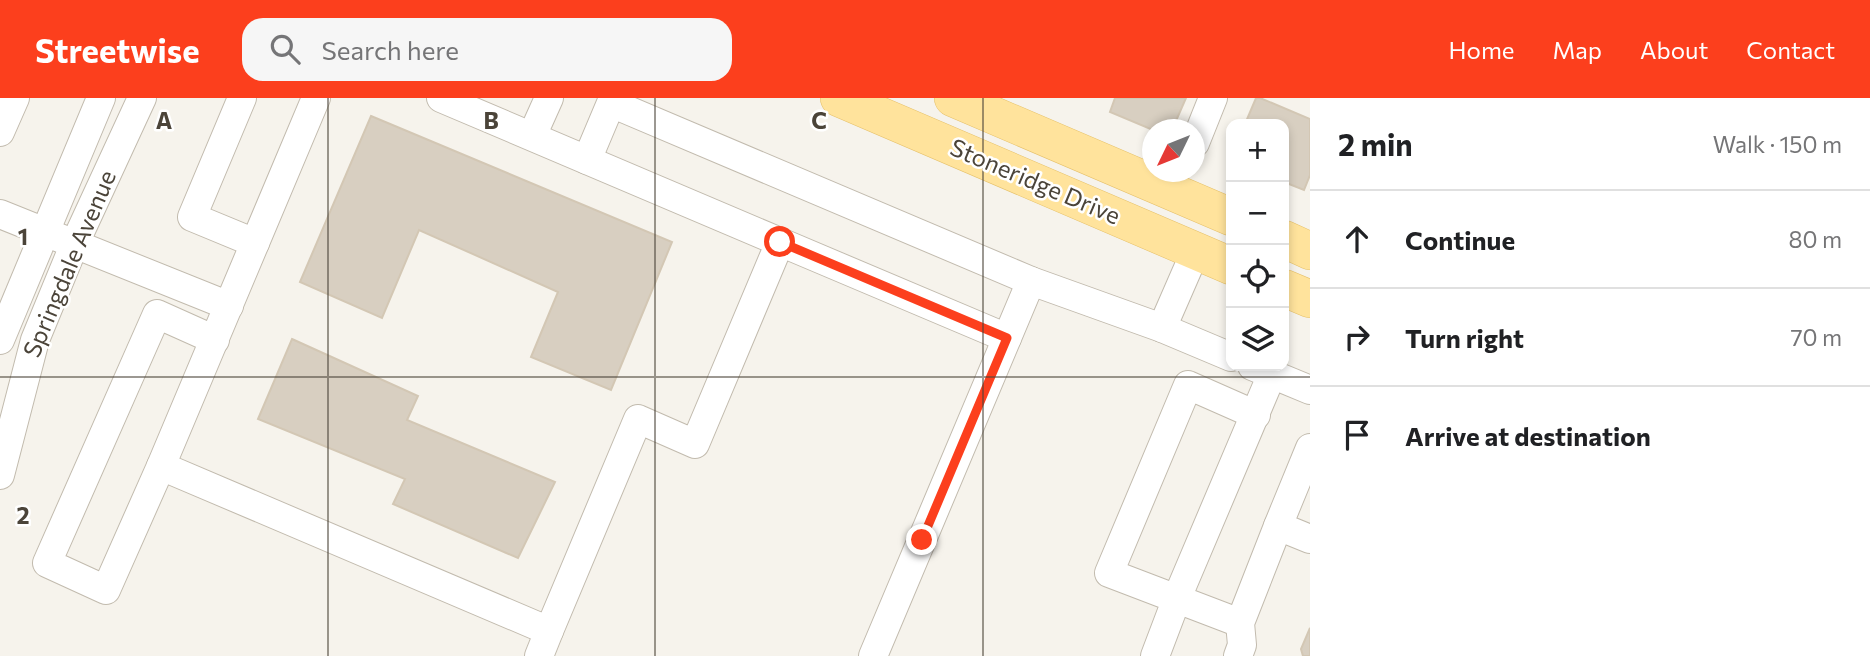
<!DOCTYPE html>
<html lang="en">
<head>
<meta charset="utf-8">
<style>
  body { margin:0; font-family:Commissioner,sans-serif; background:#f6f6f6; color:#202124 }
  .controls { position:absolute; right:21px; top:21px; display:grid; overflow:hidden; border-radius:14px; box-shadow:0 4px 10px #0003 }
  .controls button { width:63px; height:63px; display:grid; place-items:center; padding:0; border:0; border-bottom:2px solid #e0e0e0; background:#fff; color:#202124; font:35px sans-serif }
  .compass { position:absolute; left:1142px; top:21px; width:63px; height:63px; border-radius:50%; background:#fff; box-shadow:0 4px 10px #0003; rotate:227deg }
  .stop { position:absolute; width:21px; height:21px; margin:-16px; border:5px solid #fc3f1d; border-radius:50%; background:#fff }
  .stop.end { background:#fc3f1d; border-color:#fff; box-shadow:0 2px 7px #0008 }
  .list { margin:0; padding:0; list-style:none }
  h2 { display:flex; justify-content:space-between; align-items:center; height:91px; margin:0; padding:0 28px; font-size:30px }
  h2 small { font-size:23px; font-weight:400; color:#757577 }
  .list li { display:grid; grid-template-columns:46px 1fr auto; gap:21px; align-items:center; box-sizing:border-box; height:98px; padding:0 28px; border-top:2px solid #e0e0e0 }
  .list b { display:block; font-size:26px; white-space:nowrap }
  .list em { font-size:23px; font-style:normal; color:#757577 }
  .icon { flex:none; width:38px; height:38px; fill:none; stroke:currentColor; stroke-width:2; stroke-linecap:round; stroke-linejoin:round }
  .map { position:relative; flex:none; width:1310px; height:558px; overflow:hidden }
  header { display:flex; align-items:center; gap:42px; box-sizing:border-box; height:98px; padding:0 35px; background:#fc3f1d; color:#fff }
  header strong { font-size:33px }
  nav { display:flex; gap:38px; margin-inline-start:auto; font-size:24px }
  .search { width:490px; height:63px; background:#f6f6f6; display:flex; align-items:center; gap:18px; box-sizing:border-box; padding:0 24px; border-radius:21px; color:#757577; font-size:26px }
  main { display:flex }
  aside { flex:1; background:#fff }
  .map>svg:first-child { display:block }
  .building { fill:#d8cfc1; stroke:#d3c7b4; stroke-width:2 }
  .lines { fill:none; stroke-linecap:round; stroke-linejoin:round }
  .minor-casing { stroke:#c2bbae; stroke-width:30 }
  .major-casing { stroke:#e6c16a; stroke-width:38 }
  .minor { stroke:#fff; stroke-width:28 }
  .major { stroke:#ffe39c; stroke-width:37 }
  .route { stroke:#fc3f1d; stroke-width:9 }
  .grid { fill:none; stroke:#4b4439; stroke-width:2; stroke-opacity:0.55 }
  .labels { text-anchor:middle; stroke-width:5; stroke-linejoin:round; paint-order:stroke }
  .street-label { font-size:24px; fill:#4b4439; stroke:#fff }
  .grid-label { font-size:23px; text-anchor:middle; font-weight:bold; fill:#4b4439; stroke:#fff; stroke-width:5; stroke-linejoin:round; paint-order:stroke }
</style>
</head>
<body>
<header>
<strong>Streetwise</strong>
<div class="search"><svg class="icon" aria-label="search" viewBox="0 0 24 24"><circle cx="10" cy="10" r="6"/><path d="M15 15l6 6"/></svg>Search here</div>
<nav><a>Home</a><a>Map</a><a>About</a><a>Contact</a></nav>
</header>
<main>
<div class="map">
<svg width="1310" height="558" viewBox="0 0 1310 558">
  <rect width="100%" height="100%" fill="#f6f3ec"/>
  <g class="building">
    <polygon points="1115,0 1186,0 1172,32 1153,32 1110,14"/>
    <polygon points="1256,0 1260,0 1310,21 1310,77 1304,92 1284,84 1284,26 1245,26"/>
    <polygon points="371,18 672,144 611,292 531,259 558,194 419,132 382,220 300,184"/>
    <polygon points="292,241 418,298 407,322 555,384 518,460 393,406 405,381 258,321"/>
    <polygon points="1310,530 1310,558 1303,558 1301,551"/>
  </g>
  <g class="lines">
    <g class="minor-casing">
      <g id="minor">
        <polyline points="242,0 192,119 255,145"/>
        <polyline points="316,0 161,368 549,533 638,321 695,346 780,144 441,0"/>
        <polyline points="0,34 15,0"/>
        <polyline points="532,38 549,0"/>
        <polyline points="1195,45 1213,0"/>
        <polyline points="587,62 611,5 1031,183 873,558"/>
        <polyline points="0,116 229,208"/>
        <polyline points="780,144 1007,240"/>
        <polyline points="1196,152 1162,230 1231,259"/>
        <polyline points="1031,183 1162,230"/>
        <polyline points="0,242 101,0"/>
        <polyline points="1252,268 1310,292"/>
        <polyline points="1310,350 1278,428 1310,441"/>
        <polyline points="161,368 106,492 47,465 157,216 215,242"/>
        <polyline points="0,377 35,242 75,145 142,0"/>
        <polyline points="1240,525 1109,475 1188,287 1256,317"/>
        <polyline points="539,558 549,533"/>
        <polyline points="1155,558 1177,500 1272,276"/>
        <polyline points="1238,558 1242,547 1240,525 1278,428"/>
      </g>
    </g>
    <g class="major-casing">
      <g id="major">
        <polyline points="839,0 1231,168"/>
        <polyline points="953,0 1231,119"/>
        <polyline points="1284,141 1310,153"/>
        <polyline points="1284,190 1310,201"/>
      </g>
    </g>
    <use href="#minor" class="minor"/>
    <use href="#major" class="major"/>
  </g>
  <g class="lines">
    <polyline class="route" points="780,144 1007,240 922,442"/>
  </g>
  <path class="grid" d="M328,0V558M655,0V558M983,0V558M0,279H1310"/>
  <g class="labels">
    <g class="street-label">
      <text transform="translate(1035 84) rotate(23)" y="8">Stoneridge Drive</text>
      <text transform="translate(70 166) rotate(-67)" y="8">Springdale Avenue</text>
    </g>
  </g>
  <g class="grid-label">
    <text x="164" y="31">A</text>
    <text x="491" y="31">B</text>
    <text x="819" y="31">C</text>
    <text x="23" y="147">1</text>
    <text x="23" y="426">2</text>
  </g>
</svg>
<div class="controls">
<button>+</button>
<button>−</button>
<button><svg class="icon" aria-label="locate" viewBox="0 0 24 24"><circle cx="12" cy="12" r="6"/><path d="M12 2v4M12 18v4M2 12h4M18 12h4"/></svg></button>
<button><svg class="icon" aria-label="layers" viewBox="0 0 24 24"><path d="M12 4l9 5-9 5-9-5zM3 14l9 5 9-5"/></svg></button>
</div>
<svg class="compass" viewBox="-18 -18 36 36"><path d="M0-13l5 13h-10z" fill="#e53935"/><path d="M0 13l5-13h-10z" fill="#757577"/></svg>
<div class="stop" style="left:780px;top:144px"></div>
<div class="stop end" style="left:922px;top:442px"></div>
</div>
<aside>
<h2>2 min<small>Walk · 150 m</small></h2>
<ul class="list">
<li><svg class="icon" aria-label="ahead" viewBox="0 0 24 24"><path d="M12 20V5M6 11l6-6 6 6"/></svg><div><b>Continue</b></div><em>80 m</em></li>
<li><svg class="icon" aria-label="right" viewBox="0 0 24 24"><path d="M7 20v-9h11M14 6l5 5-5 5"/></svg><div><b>Turn right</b></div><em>70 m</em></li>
<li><svg class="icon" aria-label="arrive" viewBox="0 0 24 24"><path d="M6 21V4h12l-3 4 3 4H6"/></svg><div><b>Arrive at destination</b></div></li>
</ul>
</aside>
</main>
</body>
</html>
